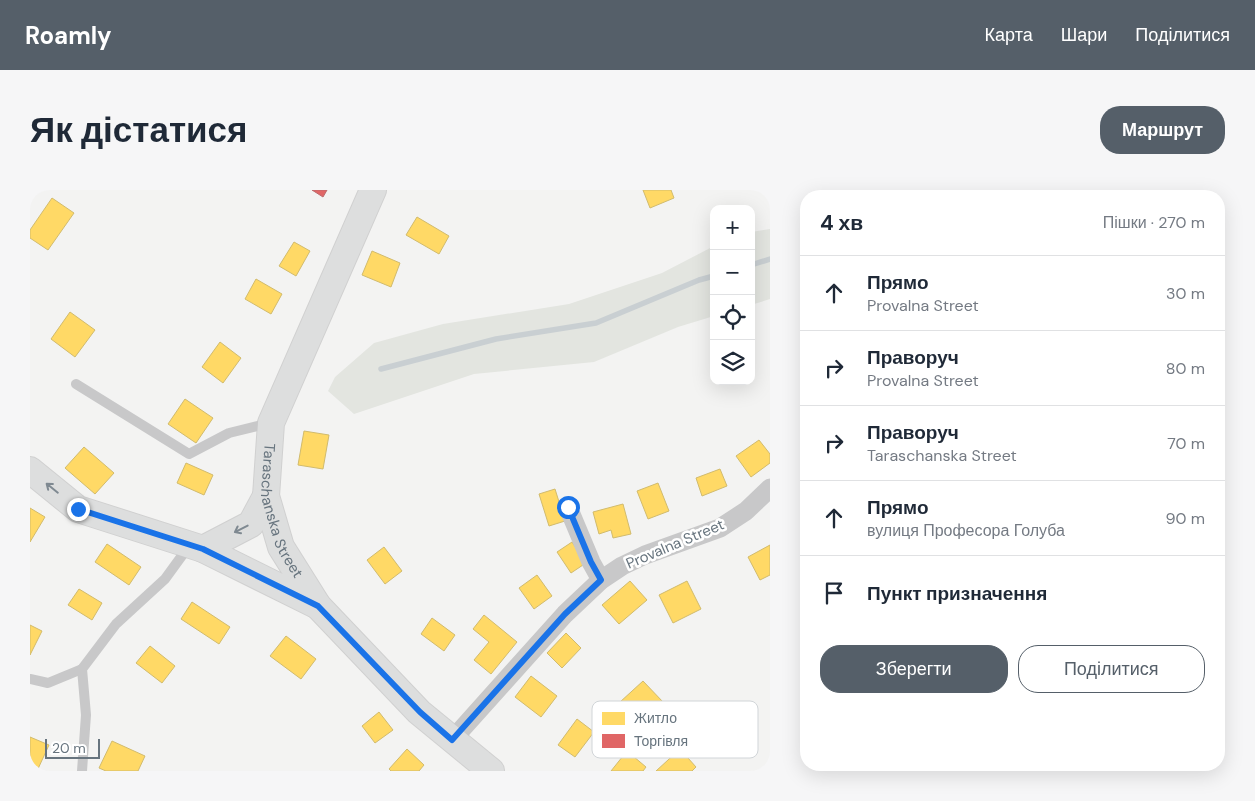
<!DOCTYPE html>
<html lang="uk">
<head>
<meta charset="utf-8">
<style>
  body { margin:0; font-family:"DM Sans",sans-serif; background:#f6f6f7; color:#1f2937 }
  .controls { position:absolute; right:15px; top:15px; display:grid; overflow:hidden; border-radius:10px; box-shadow:0 5px 20px #0002 }
  .controls button { width:45px; height:45px; display:grid; place-items:center; padding:0; border:0; border-bottom:1px solid #e0e1e3; background:#fff; color:#1f2937; font:25px sans-serif }
  .scale { position:absolute; left:15px; bottom:12px; width:55px; box-sizing:border-box; padding-left:5px; border:2px solid #67747e; border-top:0; font-size:14px; line-height:18px; white-space:nowrap; color:#67747e; -webkit-text-stroke:4px #fff; paint-order:stroke }
  .stop { position:absolute; width:15px; height:15px; margin:-11px; border:4px solid #1a73e8; border-radius:50%; background:#fff }
  .stop.end { background:#1a73e8; border-color:#fff; box-shadow:0 1px 5px #0008 }
  .list { margin:0; padding:0; list-style:none }
  h2 { display:flex; justify-content:space-between; align-items:center; height:65px; margin:0; padding:0 20px; font-size:21px }
  h2 small { font-size:16px; font-weight:400; color:#747a83 }
  .list li { display:grid; grid-template-columns:32px 1fr auto; gap:15px; align-items:center; box-sizing:border-box; height:75px; padding:0 20px; border-top:1px solid #e0e1e3 }
  .list b { display:block; font-size:19px; white-space:nowrap }
  .list p { margin:0; font-size:16px; white-space:nowrap; color:#747a83 }
  .list em { font-size:16px; font-style:normal; color:#747a83 }
  .actions { display:flex; gap:10px; padding:15px 20px }
  .actions a { flex:1; padding:11px 0; border:1px solid #555f69; border-radius:20px; text-align:center; font-size:18px; color:#555f69 }
  .actions .main { background:#555f69; color:#fff }
  .icon { flex:none; width:28px; height:28px; fill:none; stroke:currentColor; stroke-width:2; stroke-linecap:round; stroke-linejoin:round }
  .map { position:relative; flex:none; width:740px; height:581px; overflow:hidden; border-radius:20px }
  header { display:flex; align-items:center; gap:30px; box-sizing:border-box; height:70px; padding:0 25px; background:#555f69; color:#fff }
  header strong { font-size:24px }
  nav { display:flex; gap:28px; margin-inline-start:auto; font-size:18px }
  .intro { display:flex; align-items:center; justify-content:space-between; box-sizing:border-box; height:120px; padding:0 30px }
  h1 { margin:0; font-size:35px }
  .button { padding:12px 22px; border-radius:20px; background:#555f69; color:#fff; font-size:18px; font-weight:700 }
  main { display:flex; gap:30px; padding:0 30px }
  aside { flex:1; background:#fff; border-radius:20px; box-shadow:0 5px 20px #0002 }
  .map>svg:first-child { display:block }
  .green { fill:#e3e5e0 }
  .homes { fill:#ffd966; stroke:#d1bb6d }
  .shops { fill:#e06666; stroke:#bc6a6d }
  .lines { fill:none; stroke-linecap:round; stroke-linejoin:round }
  .stream { stroke:#c9cfd2; stroke-width:5.5 }
  .secondary-casing { stroke:#d0d0d0; stroke-width:28 }
  .lane { stroke:#c8c8c9; stroke-width:10 }
  .street { stroke:#c8c8c9; stroke-width:19 }
  .secondary { stroke:#dddede; stroke-width:26 }
  .oneway { stroke:#7f8991 }
  .route { stroke:#1a73e8; stroke-width:6 }
  .labels { text-anchor:middle; stroke-width:5; stroke-linejoin:round; paint-order:stroke }
  .street-label { font-size:15px; fill:#67747e; stroke:#fff }
  .key { fill:#fff; stroke:#d1d5d8; stroke-width:1 }
  .key-label { font-size:14px; fill:#67747e }
</style>
</head>
<body>
<header>
<strong>Roamly</strong>
<nav><a>Карта</a><a>Шари</a><a>Поділитися</a></nav>
</header>
<div class="intro"><h1>Як дістатися</h1><a class="button">Маршрут</a></div>
<main>
<div class="map">
<svg width="740" height="581" viewBox="0 0 740 581">
  <rect width="100%" height="100%" fill="#f3f3f2"/>
  <g class="green">
    <polygon points="740,39 740,109 721,115 721,42"/>
    <polygon points="684,56 684,126 648,137 564,172 444,184 324,224 298,201 305,187 344,153 413,134 539,114 632,83"/>
  </g>
  <g class="homes">
    <polygon points="613,0 641,0 644,8 620,18"/>
    <polygon points="22,8 44,23 18,60 0,48 0,40"/>
    <polygon points="387,27 419,46 409,64 376,45"/>
    <polygon points="264,52 280,61 266,86 249,76"/>
    <polygon points="342,61 370,73 361,97 332,85"/>
    <polygon points="226,89 252,104 241,124 215,109"/>
    <polygon points="40,122 65,140 45,167 21,149"/>
    <polygon points="190,152 211,168 193,193 172,177"/>
    <polygon points="155,209 183,228 166,253 138,234"/>
    <polygon points="274,241 299,245 293,279 268,275"/>
    <polygon points="729,250 740,264 740,273 721,287 706,266"/>
    <polygon points="54,257 84,283 65,304 35,278"/>
    <polygon points="156,273 183,285 174,305 147,293"/>
    <polygon points="690,279 697,296 672,306 666,288"/>
    <polygon points="628,293 639,321 618,329 607,301"/>
    <polygon points="525,299 535,331 519,336 509,304"/>
    <polygon points="593,314 601,344 583,348 581,340 569,344 563,322"/>
    <polygon points="0,318 15,327 0,352"/>
    <polygon points="542,352 556,373 541,383 527,362"/>
    <polygon points="77,354 111,377 99,395 65,372"/>
    <polygon points="740,355 740,385 730,390 718,367"/>
    <polygon points="354,357 372,381 355,394 337,370"/>
    <polygon points="507,385 522,406 504,419 489,398"/>
    <polygon points="600,391 617,410 589,434 572,415"/>
    <polygon points="657,391 671,419 643,433 629,405"/>
    <polygon points="49,399 72,413 62,430 38,415"/>
    <polygon points="162,412 200,437 189,454 151,429"/>
    <polygon points="454,425 487,452 461,484 444,470 459,452 443,439"/>
    <polygon points="402,428 425,445 414,461 391,444"/>
    <polygon points="0,435 12,441 0,465"/>
    <polygon points="536,443 551,458 532,478 517,463"/>
    <polygon points="256,446 286,469 271,489 240,466"/>
    <polygon points="120,456 145,476 132,493 106,473"/>
    <polygon points="501,486 527,506 511,527 485,507"/>
    <polygon points="613,491 633,512 599,544 578,523"/>
    <polygon points="349,522 363,540 345,553 332,536"/>
    <polygon points="547,529 564,542 545,567 528,555"/>
    <polygon points="0,547 19,555 7,581 0,581"/>
    <polygon points="82,551 115,566 108,581 76,581 69,578"/>
    <polygon points="377,559 394,575 389,581 361,581 359,579"/>
    <polygon points="650,559 666,577 662,581 626,581"/>
    <polygon points="597,561 616,577 613,581 581,581"/>
  </g>
  <polygon class="shops" points="282,0 297,0 293,7"/>
  <g class="lines">
    <g class="stream">
      <polyline points="721,75 740,69"/>
      <polyline points="351,179 466,149 566,133 669,90 684,86"/>
    </g>
    <g class="secondary-casing">
      <g id="secondary">
        <path id="s1" d="M343,0L241,233L236,306L251,357L288,416L389,522L461,581"/>
        <polyline points="0,280 48,319 173,359 288,416"/>
        <polyline points="173,359 221,334 236,306"/>
      </g>
    </g>
    <g class="lane">
      <polyline points="46,194 159,264 199,243 240,233"/>
      <polyline points="0,489 18,493 52,479"/>
      <polyline points="52,581 56,525 52,479 86,434 135,389 159,356"/>
    </g>
    <g class="street">
      <polyline points="538,317 561,372 571,390"/>
      <polyline points="422,550 535,424 571,390 592,376 615,365 690,338 716,321 740,298"/>
    </g>
    <use href="#secondary" class="secondary"/>
  </g>
  <defs><path id="oneway-shaft" d="M-6 0H5M1.5-3L5.5 0L1.5 3" fill="none" stroke-width="1.6" stroke-linecap="round" stroke-linejoin="round" transform="scale(1.25)"/></defs>
  <g class="oneway">
    <use href="#oneway-shaft" transform="translate(22 298) rotate(-141)"/>
    <use href="#oneway-shaft" transform="translate(211 339) rotate(153)"/>
  </g>
  <g class="lines">
    <polyline class="route" points="48,319 173,359 288,416 390,522 422,550 535,424 571,390 561,372 538,317"/>
  </g>
  <g class="labels">
    <g class="street-label">
      <text dy="5" stroke="none"><textPath href="#s1" startOffset="345">Taraschanska Street</textPath></text>
      <text transform="translate(645 354) rotate(-23)" y="5">Provalna Street</text>
    </g>
  </g>
  <rect x="562" y="511" width="166" height="57" rx="8" class="key"/>
  <rect x="572" y="522" width="23" height="13" fill="#ffd966"/>
  <rect x="572" y="544" width="23" height="14" fill="#e06666"/>
  <g class="key-label">
    <text x="604" y="533">Житло</text>
    <text x="604" y="556">Торгівля</text>
  </g>
</svg>
<div class="controls">
<button>+</button>
<button>−</button>
<button><svg class="icon" aria-label="locate" viewBox="0 0 24 24"><circle cx="12" cy="12" r="6"/><path d="M12 2v4M12 18v4M2 12h4M18 12h4"/></svg></button>
<button><svg class="icon" aria-label="layers" viewBox="0 0 24 24"><path d="M12 4l9 5-9 5-9-5zM3 14l9 5 9-5"/></svg></button>
</div>
<div class="scale">20 m</div>
<div class="stop" style="left:538px;top:317px"></div>
<div class="stop end" style="left:48px;top:319px"></div>
</div>
<aside>
<h2>4 хв<small>Пішки · 270 m</small></h2>
<ul class="list">
<li><svg class="icon" aria-label="ahead" viewBox="0 0 24 24"><path d="M12 20V5M6 11l6-6 6 6"/></svg><div><b>Прямо</b><p>Provalna Street</p></div><em>30 m</em></li>
<li><svg class="icon" aria-label="right" viewBox="0 0 24 24"><path d="M7 20v-9h11M14 6l5 5-5 5"/></svg><div><b>Праворуч</b><p>Provalna Street</p></div><em>80 m</em></li>
<li><svg class="icon" aria-label="right" viewBox="0 0 24 24"><path d="M7 20v-9h11M14 6l5 5-5 5"/></svg><div><b>Праворуч</b><p>Taraschanska Street</p></div><em>70 m</em></li>
<li><svg class="icon" aria-label="ahead" viewBox="0 0 24 24"><path d="M12 20V5M6 11l6-6 6 6"/></svg><div><b>Прямо</b><p>вулиця Професора Голуба</p></div><em>90 m</em></li>
<li><svg class="icon" aria-label="arrive" viewBox="0 0 24 24"><path d="M6 21V4h12l-3 4 3 4H6"/></svg><div><b>Пункт призначення</b></div></li>
</ul>
<div class="actions"><a class="main">Зберегти</a><a>Поділитися</a></div>
</aside>
</main>
</body>
</html>
